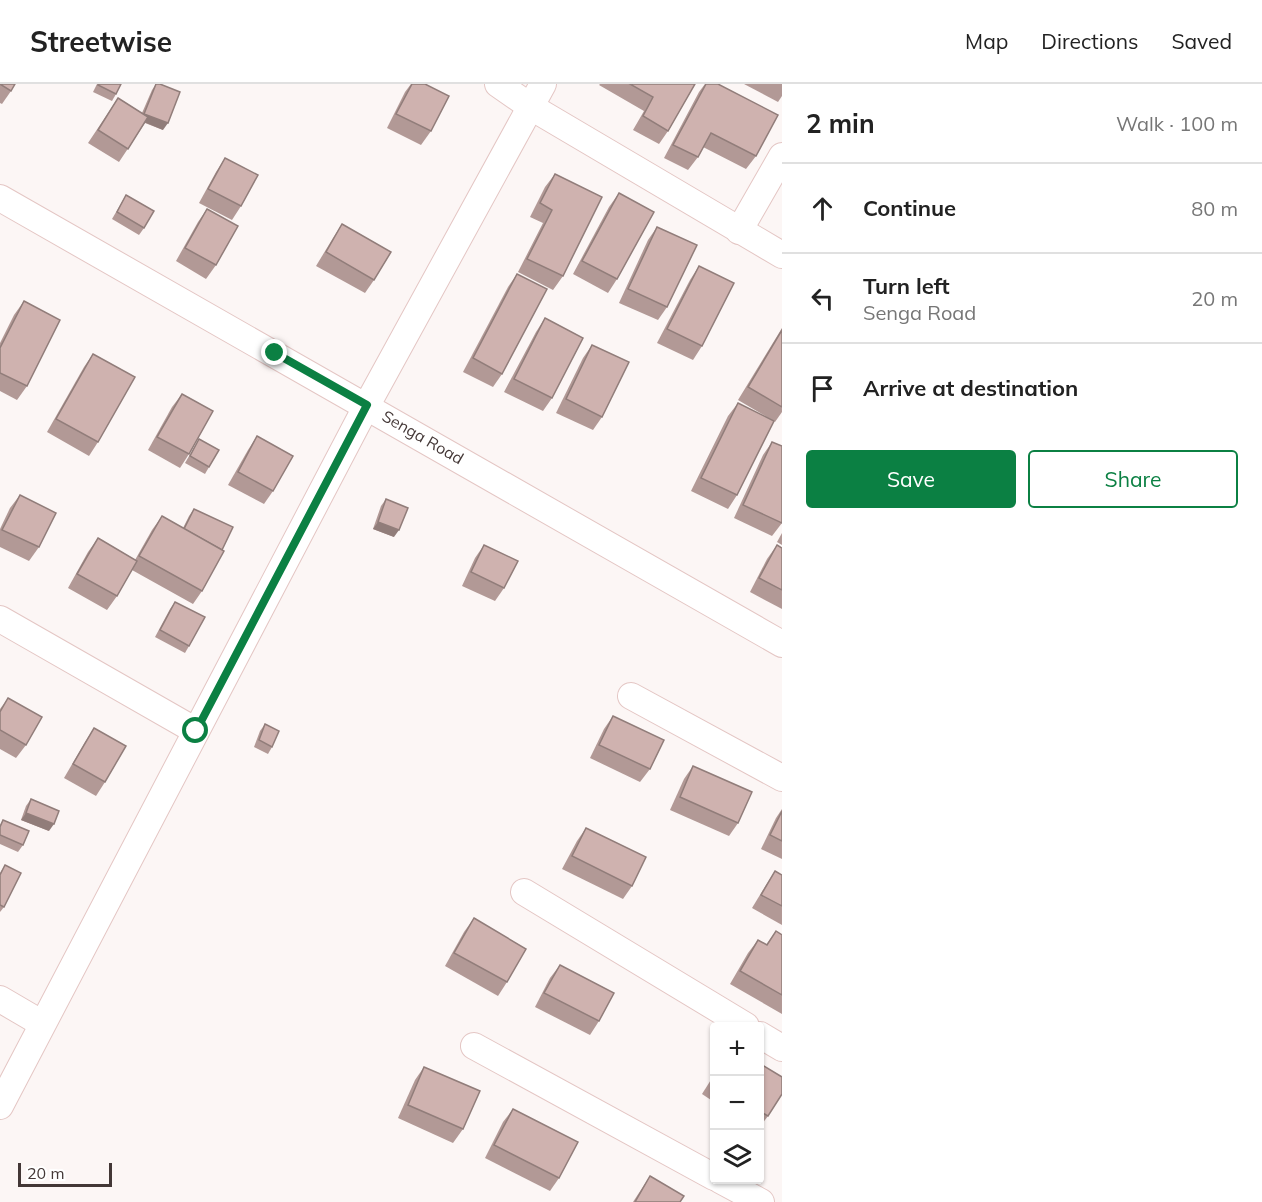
<!DOCTYPE html>
<html lang="en">
<head>
<meta charset="utf-8">
<style>
  body { margin:0; font-family:Mulish,sans-serif; background:#f6f6f6; color:#222 }
  .controls { position:absolute; right:18px; bottom:18px; display:grid; overflow:hidden; border-radius:6px; box-shadow:0 2px 4px #0004 }
  .controls button { width:54px; height:54px; display:grid; place-items:center; padding:0; border:0; border-bottom:2px solid #e0e0e0; background:#fff; color:#222; font:30px sans-serif }
  .scale { position:absolute; left:18px; bottom:15px; width:94px; box-sizing:border-box; padding-left:6px; border:3px solid #433736; border-top:0; font-size:16px; line-height:21px; white-space:nowrap; color:#433736; -webkit-text-stroke:4px #fff; paint-order:stroke }
  .stop { position:absolute; width:18px; height:18px; margin:-14px; border:4px solid #0b8043; border-radius:50%; background:#fff }
  .stop.end { background:#0b8043; border-color:#fff; box-shadow:0 2px 6px #0008 }
  .list { margin:0; padding:0; list-style:none }
  h2 { display:flex; justify-content:space-between; align-items:center; height:78px; margin:0; padding:0 24px; font-size:26px }
  h2 small { font-size:20px; font-weight:400; color:#767676 }
  .list li { display:grid; grid-template-columns:39px 1fr auto; gap:18px; align-items:center; box-sizing:border-box; height:90px; padding:0 24px; border-top:2px solid #e0e0e0 }
  .list b { display:block; font-size:22px; white-space:nowrap }
  .list p { margin:0; font-size:20px; white-space:nowrap; color:#767676 }
  .list em { font-size:20px; font-style:normal; color:#767676 }
  .actions { display:flex; gap:12px; padding:18px 24px }
  .actions a { flex:1; padding:14px 0; border:2px solid #0b8043; border-radius:6px; text-align:center; font-size:21px; color:#0b8043 }
  .actions .main { background:#0b8043; color:#fff }
  .icon { flex:none; width:33px; height:33px; fill:none; stroke:currentColor; stroke-width:2; stroke-linecap:round; stroke-linejoin:round }
  .map { position:relative; flex:none; width:782px; height:1118px; overflow:hidden }
  header { display:flex; align-items:center; gap:36px; box-sizing:border-box; height:84px; padding:0 30px; background:#fff; border-bottom:2px solid #e0e0e0 }
  header strong { font-size:28px }
  nav { display:flex; gap:33px; margin-inline-start:auto; font-size:21px }
  main { display:flex }
  aside { flex:1; background:#fff }
  .map>svg:first-child { display:block }
  .lines { fill:none; stroke-linecap:round; stroke-linejoin:round }
  .street-casing { stroke:#e4c6c4; stroke-width:28 }
  .street { stroke:#fff; stroke-width:26 }
  .wall { fill:#b29996 }
  .shaded-wall { fill:#917d7a }
  .building { fill:#cfb2af; stroke:#917d7a; stroke-width:1.5 }
  .route { stroke:#0b8043; stroke-width:8 }
  .labels { text-anchor:middle; stroke-width:5; stroke-linejoin:round; paint-order:stroke }
  .street-label { font-size:16px; fill:#433736; stroke:#fff }
</style>
</head>
<body>
<header>
<strong>Streetwise</strong>
<nav><a>Map</a><a>Directions</a><a>Saved</a></nav>
</header>
<main>
<div class="map">
<svg width="782" height="1118" viewBox="0 0 782 1118">
  <rect width="100%" height="100%" fill="#fcf6f5"/>
  <g class="lines">
    <g class="street-casing">
      <g id="street">
        <polyline points="498,0 531,23 782,171"/>
        <polyline points="0,114 782,560"/>
        <polyline points="739,147 782,72"/>
        <polyline points="0,535 196,647"/>
        <polyline points="631,612 782,694"/>
        <polyline points="524,808 746,942"/>
        <polyline points="0,915 41,939"/>
        <polyline points="760,951 782,964"/>
        <polyline points="474,962 714,1093"/>
        <polyline points="0,1022 367,321 543,0"/>
        <polyline points="720,1096 761,1118"/>
      </g>
    </g>
    <use href="#street" class="street"/>
  </g>
  <g class="wall">
    <polygon points="0,0 11,7 2,20 0,19"/>
    <polygon points="97,0 121,0 116,10 112,17 93,8"/>
    <polygon points="156,0 163,46 145,39 119,78 88,59 118,14 142,29 152,6"/>
    <polygon points="411,0 425,0 431,47 421,61 387,44 405,8"/>
    <polygon points="600,0 695,0 668,47 659,60 633,46 644,27 599,1"/>
    <polygon points="705,0 718,0 756,72 746,85 703,63 698,73 688,86 664,74 699,8"/>
    <polygon points="744,0 782,0 782,12 778,18"/>
    <polygon points="225,74 241,122 232,136 199,119 216,88"/>
    <polygon points="555,90 563,192 553,206 518,188 543,139 530,133 545,103"/>
    <polygon points="619,109 617,195 608,209 573,190 609,123"/>
    <polygon points="126,111 144,144 139,151 112,135"/>
    <polygon points="207,125 216,181 206,195 176,177 198,138"/>
    <polygon points="342,140 374,196 365,209 316,182 333,154"/>
    <polygon points="657,143 667,223 658,236 619,219 648,156"/>
    <polygon points="699,182 702,262 693,276 657,259 690,196"/>
    <polygon points="517,190 502,290 493,303 463,288 508,203"/>
    <polygon points="24,217 27,302 17,316 0,307 0,259 14,231"/>
    <polygon points="545,234 552,314 543,327 504,308 536,248"/>
    <polygon points="782,244 782,328 775,338 774,337 737,411 728,425 691,407 728,332 738,319 767,333 738,316"/>
    <polygon points="592,261 602,333 593,346 556,329 583,274"/>
    <polygon points="93,270 98,358 89,372 47,348 84,283"/>
    <polygon points="182,310 189,370 180,384 148,366 172,323"/>
    <polygon points="257,352 273,407 264,420 228,401 248,366"/>
    <polygon points="199,355 209,383 205,390 185,379"/>
    <polygon points="772,358 782,439 772,452 734,434 763,371"/>
    <polygon points="20,411 39,463 29,477 0,463 0,445 10,424"/>
    <polygon points="386,415 394,453 373,445 381,422"/>
    <polygon points="194,425 202,507 193,520 132,486 117,512 107,526 68,504 88,468 98,454 135,476 152,446 162,432 183,444 189,432"/>
    <polygon points="782,449 782,461 777,458"/>
    <polygon points="484,461 504,504 495,517 462,502 475,474"/>
    <polygon points="777,461 782,464 782,525 750,508 767,475"/>
    <polygon points="175,518 189,562 185,569 155,553 170,525"/>
    <polygon points="8,614 26,661 16,674 0,665 0,625"/>
    <polygon points="613,632 650,685 640,698 590,674 604,645"/>
    <polygon points="265,640 272,663 268,670 254,663 260,647"/>
    <polygon points="94,644 105,698 96,712 64,694 85,658"/>
    <polygon points="693,682 738,739 729,752 670,726 684,695"/>
    <polygon points="31,715 49,747 21,736 26,722"/>
    <polygon points="782,725 782,775 761,765 776,734"/>
    <polygon points="3,736 23,761 18,768 0,760 0,741"/>
    <polygon points="586,744 632,802 623,815 562,785 577,757"/>
    <polygon points="5,781 4,823 0,828 0,789"/>
    <polygon points="775,787 782,791 782,841 752,824 766,801"/>
    <polygon points="474,834 507,898 498,912 445,882 464,848"/>
    <polygon points="776,847 782,851 782,930 730,900 748,869 758,856 766,861"/>
    <polygon points="560,881 599,937 590,951 535,923 550,894"/>
    <polygon points="759,979 768,1032 759,1044"/>
    <polygon points="424,983 463,1045 453,1059 398,1034 415,996"/>
    <polygon points="714,991 714,1018 702,1010"/>
    <polygon points="513,1025 559,1094 550,1107 485,1074 503,1038"/>
    <polygon points="650,1092 680,1118 633,1118"/>
  </g>
  <g class="shaded-wall">
    <polygon points="144,30 168,39 163,46 139,36"/>
    <polygon points="378,438 399,446 394,453 373,445"/>
    <polygon points="26,729 54,740 49,747 21,736"/>
  </g>
  <g class="building">
    <polygon points="0,0 15,0 11,7"/>
    <polygon points="99,0 121,0 116,10 98,1"/>
    <polygon points="156,0 160,0 180,8 168,39 144,30"/>
    <polygon points="412,0 425,0 449,12 431,47 396,30"/>
    <polygon points="630,0 695,0 668,47 643,32 653,13"/>
    <polygon points="706,0 718,0 778,31 756,72 711,49 698,73 673,61"/>
    <polygon points="118,14 148,33 128,65 98,46"/>
    <polygon points="225,74 258,91 241,122 208,105"/>
    <polygon points="555,90 602,113 563,192 527,175 552,126 540,119"/>
    <polygon points="619,109 654,128 617,195 582,177"/>
    <polygon points="126,111 154,127 144,144 117,128"/>
    <polygon points="207,125 238,142 216,181 185,164"/>
    <polygon points="342,140 391,168 374,196 326,168"/>
    <polygon points="657,143 697,161 667,223 628,205"/>
    <polygon points="699,182 734,199 702,262 667,245"/>
    <polygon points="517,190 547,205 502,290 473,274"/>
    <polygon points="24,217 60,236 27,302 0,289 0,264"/>
    <polygon points="545,234 583,254 552,314 514,295"/>
    <polygon points="782,246 782,323 748,303"/>
    <polygon points="592,261 629,278 602,333 566,315"/>
    <polygon points="93,270 135,293 98,358 56,335"/>
    <polygon points="182,310 213,327 189,370 157,353"/>
    <polygon points="738,319 774,337 737,411 701,394"/>
    <polygon points="257,352 293,372 273,407 238,388"/>
    <polygon points="199,355 219,366 209,383 190,372"/>
    <polygon points="772,358 782,362 782,439 743,421"/>
    <polygon points="20,411 56,429 39,463 2,446"/>
    <polygon points="386,415 408,424 399,446 378,438"/>
    <polygon points="194,425 233,443 222,466 184,445"/>
    <polygon points="162,432 224,467 202,507 139,472"/>
    <polygon points="98,454 137,477 117,512 77,490"/>
    <polygon points="484,461 518,477 504,504 471,488"/>
    <polygon points="777,461 782,464 782,506 759,494"/>
    <polygon points="175,518 205,533 189,562 160,546"/>
    <polygon points="8,614 42,633 26,661 0,646 0,628"/>
    <polygon points="613,632 664,656 650,685 599,661"/>
    <polygon points="265,640 279,647 272,663 259,656"/>
    <polygon points="94,644 126,662 105,698 73,680"/>
    <polygon points="693,682 752,708 738,739 680,713"/>
    <polygon points="31,715 59,727 54,740 26,729"/>
    <polygon points="782,727 782,757 770,751"/>
    <polygon points="3,736 29,747 23,761 0,751 0,743"/>
    <polygon points="586,744 646,773 632,802 572,772"/>
    <polygon points="5,781 21,789 4,823 0,821 0,791"/>
    <polygon points="775,787 782,791 782,822 761,811"/>
    <polygon points="474,834 526,865 507,898 454,869"/>
    <polygon points="776,847 782,851 782,911 740,887 758,856 767,861"/>
    <polygon points="560,881 614,909 599,937 544,909"/>
    <polygon points="759,979 782,993 782,1010 768,1032 759,1027"/>
    <polygon points="424,983 480,1007 463,1045 408,1021"/>
    <polygon points="513,1025 578,1058 559,1094 494,1061"/>
    <polygon points="650,1092 684,1112 680,1118 635,1118"/>
  </g>
  <g class="lines">
    <polyline class="route" points="196,647 367,321 275,269"/>
  </g>
  <g class="labels">
    <g class="street-label">
      <text transform="translate(423 353) rotate(30)" y="6">Senga Road</text>
    </g>
  </g>
</svg>
<div class="controls">
<button>+</button>
<button>−</button>
<button><svg class="icon" aria-label="layers" viewBox="0 0 24 24"><path d="M12 4l9 5-9 5-9-5zM3 14l9 5 9-5"/></svg></button>
</div>
<div class="scale">20 m</div>
<div class="stop" style="left:196px;top:647px"></div>
<div class="stop end" style="left:275px;top:269px"></div>
</div>
<aside>
<h2>2 min<small>Walk · 100 m</small></h2>
<ul class="list">
<li><svg class="icon" aria-label="ahead" viewBox="0 0 24 24"><path d="M12 20V5M6 11l6-6 6 6"/></svg><div><b>Continue</b></div><em>80 m</em></li>
<li><svg class="icon" aria-label="left" viewBox="0 0 24 24"><path d="M17 20v-9H6M10 6l-5 5 5 5"/></svg><div><b>Turn left</b><p>Senga Road</p></div><em>20 m</em></li>
<li><svg class="icon" aria-label="arrive" viewBox="0 0 24 24"><path d="M6 21V4h12l-3 4 3 4H6"/></svg><div><b>Arrive at destination</b></div></li>
</ul>
<div class="actions"><a class="main">Save</a><a>Share</a></div>
</aside>
</main>
</body>
</html>
